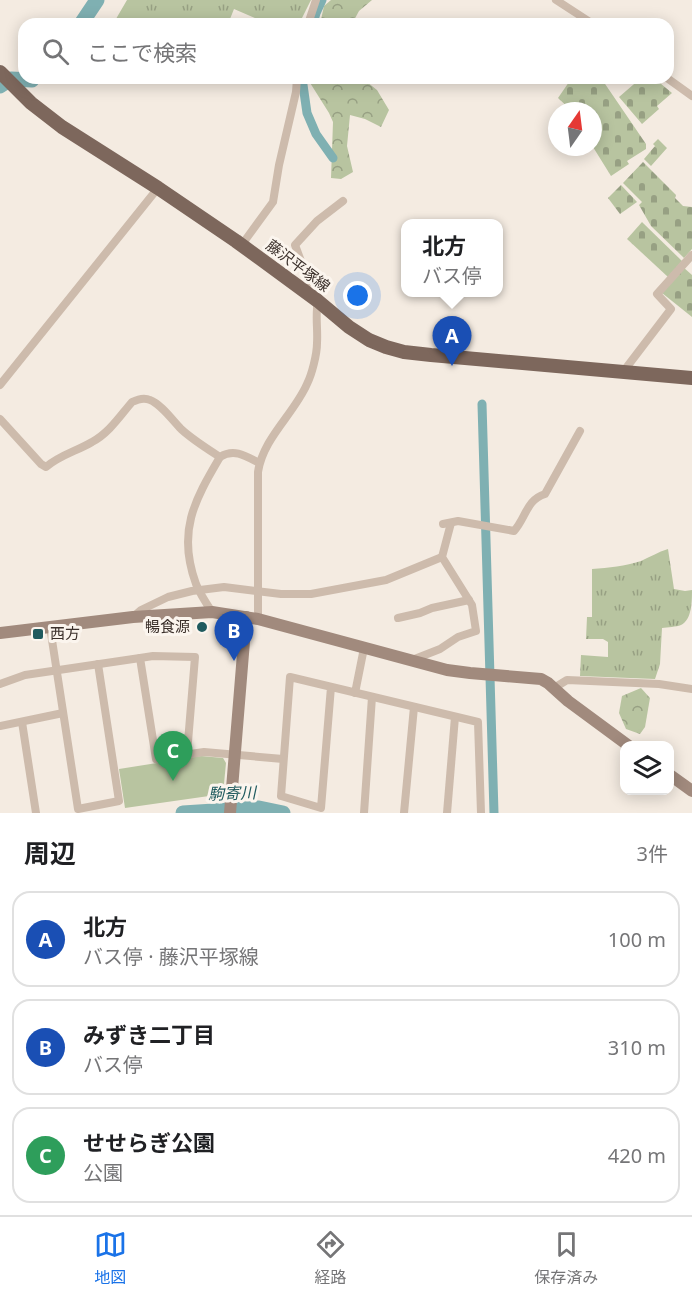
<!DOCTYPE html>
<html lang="ja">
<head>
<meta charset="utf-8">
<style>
  body { margin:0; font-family:"Noto Sans","Noto Sans JP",sans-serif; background:#f2f2f2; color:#202124 }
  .controls { position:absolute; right:18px; bottom:18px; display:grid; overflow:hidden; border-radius:12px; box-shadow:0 3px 15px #0003 }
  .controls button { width:54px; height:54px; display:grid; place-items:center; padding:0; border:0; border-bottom:2px solid #e0e0e0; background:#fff; color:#202124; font:30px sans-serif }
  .compass { position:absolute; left:548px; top:102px; width:54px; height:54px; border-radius:50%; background:#fff; box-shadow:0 3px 15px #0003; rotate:14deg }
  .you { position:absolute; left:358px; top:296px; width:21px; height:21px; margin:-15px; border:4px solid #fff; border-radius:50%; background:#1a73e8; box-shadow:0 0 0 9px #1a73e833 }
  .badge { display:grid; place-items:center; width:39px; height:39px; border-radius:50%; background:#1a73e8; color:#fff; font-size:20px; font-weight:700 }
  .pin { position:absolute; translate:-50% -50px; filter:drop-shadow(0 2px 3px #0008) }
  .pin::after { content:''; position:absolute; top:32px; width:21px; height:18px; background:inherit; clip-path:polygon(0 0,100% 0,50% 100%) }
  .popup { position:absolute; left:401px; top:219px; width:102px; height:78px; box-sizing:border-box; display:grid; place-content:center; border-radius:12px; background:#fff; filter:drop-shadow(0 2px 4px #0005); font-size:20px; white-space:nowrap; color:#757577 }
  .popup b { font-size:22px; color:#202124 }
  .popup::after { content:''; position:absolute; left:50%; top:100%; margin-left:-12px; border:12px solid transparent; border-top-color:#fff }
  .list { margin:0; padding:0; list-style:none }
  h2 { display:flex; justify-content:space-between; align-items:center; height:78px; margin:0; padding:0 24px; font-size:26px }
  h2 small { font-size:20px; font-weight:400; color:#757577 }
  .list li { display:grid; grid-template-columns:39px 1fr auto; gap:18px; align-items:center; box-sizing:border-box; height:96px; margin:0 12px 12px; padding:0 12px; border:2px solid #e0e0e0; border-radius:18px }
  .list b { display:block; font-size:22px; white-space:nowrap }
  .list p { margin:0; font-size:20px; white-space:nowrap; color:#757577 }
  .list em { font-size:20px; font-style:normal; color:#757577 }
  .icon { flex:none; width:33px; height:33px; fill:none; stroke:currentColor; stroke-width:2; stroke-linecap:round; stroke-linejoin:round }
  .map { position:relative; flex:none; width:692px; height:813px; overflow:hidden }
  .search { position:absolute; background:#fff; box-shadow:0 3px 15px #0003; left:18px; right:18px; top:18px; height:66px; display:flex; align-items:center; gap:15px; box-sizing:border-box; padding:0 21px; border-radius:18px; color:#757577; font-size:22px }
  .sheet { height:402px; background:#fff }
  nav { display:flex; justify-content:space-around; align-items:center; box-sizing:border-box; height:84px; border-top:2px solid #e0e0e0; background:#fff; font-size:16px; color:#757577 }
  nav a { display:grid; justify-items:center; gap:3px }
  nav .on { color:#1a73e8 }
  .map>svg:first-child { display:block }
  .grass { fill:url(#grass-tufts) }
  .forest { fill:url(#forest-crowns) }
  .cemetery { fill:url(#cemetery-stones) }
  .park { fill:#b8c4a0 }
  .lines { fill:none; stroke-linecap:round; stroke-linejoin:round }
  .canal { stroke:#7fb0b2; stroke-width:9 }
  .river { stroke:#7fb0b2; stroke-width:15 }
  .street { stroke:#cdbbac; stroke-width:8 }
  .secondary { stroke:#a18a7d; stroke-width:12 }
  .primary { stroke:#7d675c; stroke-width:14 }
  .poi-dot { fill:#1f5a5e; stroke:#fbf5ee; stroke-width:2 }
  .labels { text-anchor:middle; stroke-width:6; stroke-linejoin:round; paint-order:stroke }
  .street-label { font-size:15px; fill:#3b302b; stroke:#fbf5ee }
  .poi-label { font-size:15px; fill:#3b302b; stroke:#fbf5ee; text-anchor:end }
  .water-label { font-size:16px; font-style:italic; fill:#1f5a5e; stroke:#fbf5ee }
</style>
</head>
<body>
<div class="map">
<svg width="692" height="813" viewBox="0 0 692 813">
  <defs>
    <pattern id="grass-tufts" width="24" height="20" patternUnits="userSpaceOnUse" patternTransform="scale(1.5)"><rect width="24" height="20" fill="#b8c4a0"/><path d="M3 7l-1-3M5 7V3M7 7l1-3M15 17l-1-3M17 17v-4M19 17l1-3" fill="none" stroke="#97a083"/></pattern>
    <pattern id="forest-crowns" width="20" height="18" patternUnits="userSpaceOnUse" patternTransform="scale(1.5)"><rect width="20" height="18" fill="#b8c4a0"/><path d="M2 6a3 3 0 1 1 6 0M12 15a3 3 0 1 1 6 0" fill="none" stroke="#97a083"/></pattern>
    <pattern id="cemetery-stones" width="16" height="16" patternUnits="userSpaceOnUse" patternTransform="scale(1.5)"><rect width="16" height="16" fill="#b8c4a0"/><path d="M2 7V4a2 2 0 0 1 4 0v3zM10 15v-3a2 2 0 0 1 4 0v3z" fill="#97a083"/></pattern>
  </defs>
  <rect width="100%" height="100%" fill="#f4ebe1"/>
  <g class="grass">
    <polygon points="127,0 311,0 299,24 269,24 234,9 228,24 113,24"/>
    <path d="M668,549L674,589L685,591L692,590C692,601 692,620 681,625C676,627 668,627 662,628L660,664L655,679L580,676L581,655L608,657V642L603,639H586L587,617H592V569C609,568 625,566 641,561C650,557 658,552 668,549Z"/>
  </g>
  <g class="forest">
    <polygon points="331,0 372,0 359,11 352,24 320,24 324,6"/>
    <polygon points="307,78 362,78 377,90 389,110 381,127 365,119 350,115 347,146 353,172 341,179 331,178 333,122 329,113"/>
    <polygon points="641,688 650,698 645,727 640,734 626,729 619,713 622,696"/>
  </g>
  <g class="cemetery">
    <polygon points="576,78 601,78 646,144 646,149 627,161 629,164 611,176 593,147 593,111 572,111 558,98 569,82"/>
    <polygon points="641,78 654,78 672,93 657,106 659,109 642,124 619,97"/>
    <polygon points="658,139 667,148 651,166 644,159 655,146 653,144"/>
    <polygon points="643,162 676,195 675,198 683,206 692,207 692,249 684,258 651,226 639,205 642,202 623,183"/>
    <polygon points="621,185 637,202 620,214 608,198"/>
    <polygon points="642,222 682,261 668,277 627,239"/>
    <polygon points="683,267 692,275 692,317 662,293"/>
  </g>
  <polygon class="park" points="201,756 223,758 226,763 223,794 125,808 119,769"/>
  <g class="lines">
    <g class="canal">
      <polyline points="313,24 316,13 322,0"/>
      <polyline points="302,78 307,113 316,134 333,158"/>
      <polyline points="482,404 494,813"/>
    </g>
    <g class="river">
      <polyline points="81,24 97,0"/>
      <polyline points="0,86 11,79 32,80 33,78"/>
      <polyline points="183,813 259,808 283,813"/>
    </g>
    <g class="street">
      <polyline points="556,0 593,24"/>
      <polyline points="308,24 316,0"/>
      <polyline points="667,78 692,96"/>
      <polyline points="243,246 246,239 273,202 279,165 296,92 297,78"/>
      <polyline points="305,292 308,280 295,245 317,221 343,201"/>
      <polyline points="623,372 671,309 657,294 692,255"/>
      <polyline points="0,385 158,188"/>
      <path d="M0,419L41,464L46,467C60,455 77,451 92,442C109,433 120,416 132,402C138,399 144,397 150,400C161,404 173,421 181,429C193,440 206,448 220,457"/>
      <path d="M443,524L458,521L514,531C526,518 526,500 545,494L580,431"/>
      <path d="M212,612C206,603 200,594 196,584C177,532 194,501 220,457C234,448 246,456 259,463"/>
      <polyline points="133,617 141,610 168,597 192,591 224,587 281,594 311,594 386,580 442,557"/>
      <polyline points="398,618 420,613 432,608 469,600"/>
      <path d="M258,619V472C263,438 294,414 307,384C312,374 317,354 317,343C318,329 315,315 318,301"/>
      <polyline points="50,627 78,809 119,801 98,664"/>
      <polyline points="140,658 156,759 204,752 283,759"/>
      <polyline points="412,660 440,649 458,637 476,631 472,605 442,557 451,523"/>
      <polyline points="0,684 25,675 140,658 153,656 195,657 187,754"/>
      <polyline points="331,687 321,808 281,796 290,677 478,722 481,813"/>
      <polyline points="554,688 567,680 659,684 692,689"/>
      <polyline points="355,693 364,648"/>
      <polyline points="22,722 36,813"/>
      <polyline points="0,726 63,713"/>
      <polyline points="364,813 372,697"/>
      <polyline points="404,813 414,707"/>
      <polyline points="447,813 455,717"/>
    </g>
    <g class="secondary">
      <polyline points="0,633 133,617 212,612 258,619 447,670 470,673 541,679 548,683 568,701 629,746"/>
      <polyline points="670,775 692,791"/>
      <polyline points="230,813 246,617"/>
    </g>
    <polyline class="primary" points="0,72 31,103 62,127 158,188 236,241 318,301 349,327 369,340 386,347 404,352 431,355 692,378"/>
  </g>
  <g class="poi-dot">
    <circle cx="202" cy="627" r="6"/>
    <rect x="32" y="628" width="12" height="12" rx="3"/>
  </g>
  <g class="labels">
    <g class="street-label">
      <text transform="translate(298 266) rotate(37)" y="5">藤沢平塚線</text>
    </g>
    <g class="poi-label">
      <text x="190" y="632">暢食源</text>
      <text x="50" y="639" text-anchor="start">西方</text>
    </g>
    <g class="water-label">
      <text transform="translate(232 793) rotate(-2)" y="6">駒寄川</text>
    </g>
  </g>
</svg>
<div class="controls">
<button><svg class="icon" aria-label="layers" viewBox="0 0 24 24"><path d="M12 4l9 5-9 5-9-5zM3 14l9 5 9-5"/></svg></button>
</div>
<svg class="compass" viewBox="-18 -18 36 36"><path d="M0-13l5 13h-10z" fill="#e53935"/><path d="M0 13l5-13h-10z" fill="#757577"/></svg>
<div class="you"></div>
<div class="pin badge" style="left:452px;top:366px;background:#1a4fb4">A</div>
<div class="popup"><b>北方</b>バス停</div>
<div class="pin badge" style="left:234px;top:661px;background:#1a4fb4">B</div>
<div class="pin badge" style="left:173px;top:781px;background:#2e9e5b">C</div>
<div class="search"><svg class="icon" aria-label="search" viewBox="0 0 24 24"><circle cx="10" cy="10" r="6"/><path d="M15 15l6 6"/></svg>ここで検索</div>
</div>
<section class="sheet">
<h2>周辺<small>3件</small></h2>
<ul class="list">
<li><span class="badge" style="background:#1a4fb4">A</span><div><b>北方</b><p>バス停 · 藤沢平塚線</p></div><em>100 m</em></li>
<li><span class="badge" style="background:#1a4fb4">B</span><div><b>みずき二丁目</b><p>バス停</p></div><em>310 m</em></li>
<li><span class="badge" style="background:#2e9e5b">C</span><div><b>せせらぎ公園</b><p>公園</p></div><em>420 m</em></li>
</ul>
</section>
<nav>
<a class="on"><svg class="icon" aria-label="map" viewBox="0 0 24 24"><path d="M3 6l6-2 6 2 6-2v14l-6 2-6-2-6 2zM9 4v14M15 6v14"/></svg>地図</a>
<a><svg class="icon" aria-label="directions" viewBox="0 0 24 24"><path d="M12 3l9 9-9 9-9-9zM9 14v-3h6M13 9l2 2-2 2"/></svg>経路</a>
<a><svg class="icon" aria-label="saved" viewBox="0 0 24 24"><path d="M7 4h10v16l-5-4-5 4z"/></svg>保存済み</a>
</nav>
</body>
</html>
